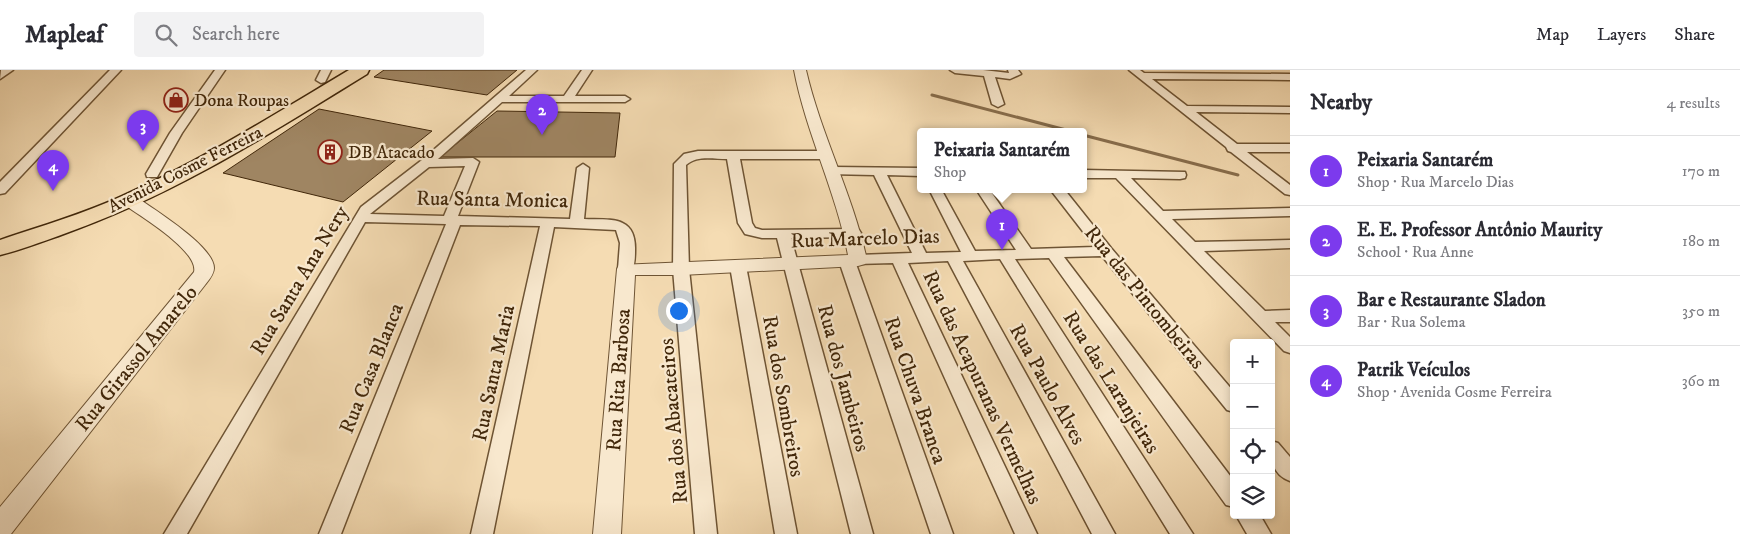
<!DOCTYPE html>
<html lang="en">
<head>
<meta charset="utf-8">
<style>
  body { margin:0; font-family:"IM FELL DW Pica",serif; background:#f2f2f3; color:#2b2b33 }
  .controls { position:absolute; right:15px; bottom:15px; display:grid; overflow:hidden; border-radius:5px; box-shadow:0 2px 8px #0003 }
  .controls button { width:45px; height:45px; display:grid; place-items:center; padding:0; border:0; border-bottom:1px solid #e1e1e2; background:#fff; color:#2b2b33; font:25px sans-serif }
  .you { position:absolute; left:678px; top:240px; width:18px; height:18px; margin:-12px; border:4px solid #fff; border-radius:50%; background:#1a73e8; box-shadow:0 0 0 8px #1a73e833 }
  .badge { display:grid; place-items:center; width:32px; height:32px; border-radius:50%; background:#7c3aed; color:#fff; font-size:16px; font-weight:700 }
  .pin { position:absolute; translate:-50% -41px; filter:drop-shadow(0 1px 2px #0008) }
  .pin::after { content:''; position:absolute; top:26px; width:18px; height:15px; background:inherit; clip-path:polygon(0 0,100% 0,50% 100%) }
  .popup { position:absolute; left:917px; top:58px; width:170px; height:65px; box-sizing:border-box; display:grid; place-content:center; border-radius:5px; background:#fff; filter:drop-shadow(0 1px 4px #0005); font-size:16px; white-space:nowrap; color:#7c7c81 }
  .popup b { font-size:19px; color:#2b2b33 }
  .popup::after { content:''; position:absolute; left:50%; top:100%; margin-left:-10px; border:10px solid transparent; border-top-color:#fff }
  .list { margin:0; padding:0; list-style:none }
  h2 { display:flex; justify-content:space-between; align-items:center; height:65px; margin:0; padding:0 20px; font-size:21px }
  h2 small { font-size:16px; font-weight:400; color:#7c7c81 }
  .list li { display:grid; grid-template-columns:32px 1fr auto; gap:15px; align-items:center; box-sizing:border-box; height:70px; padding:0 20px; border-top:1px solid #e1e1e2 }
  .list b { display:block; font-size:19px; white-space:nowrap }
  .list p { margin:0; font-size:16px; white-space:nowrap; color:#7c7c81 }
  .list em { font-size:16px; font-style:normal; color:#7c7c81 }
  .icon { flex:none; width:28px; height:28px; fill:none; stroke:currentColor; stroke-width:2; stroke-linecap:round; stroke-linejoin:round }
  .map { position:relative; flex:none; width:1290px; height:464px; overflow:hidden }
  header { display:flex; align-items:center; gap:30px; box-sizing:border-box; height:70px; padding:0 25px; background:#fff; border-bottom:1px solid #e1e1e2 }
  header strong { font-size:24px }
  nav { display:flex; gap:28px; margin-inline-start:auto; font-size:18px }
  .search { width:350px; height:45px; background:#f2f2f3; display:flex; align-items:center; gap:12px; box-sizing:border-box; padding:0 18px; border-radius:5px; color:#7c7c81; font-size:19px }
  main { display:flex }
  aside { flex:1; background:#fff }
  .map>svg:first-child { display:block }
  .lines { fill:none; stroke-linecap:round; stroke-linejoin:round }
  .stream { stroke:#886e4d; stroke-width:3 }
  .building { fill:#9f8562; stroke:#41270a }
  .minor-casing { stroke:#6e5434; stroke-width:3 }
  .tertiary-casing { stroke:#6e5434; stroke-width:2 }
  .primary-casing { stroke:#41270a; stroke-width:3 }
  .minor { fill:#f8e8ce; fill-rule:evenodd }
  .tertiary { fill:#f8e8ce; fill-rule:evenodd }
  .primary { fill:#f5dcb3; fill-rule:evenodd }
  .labels { text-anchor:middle; stroke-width:4.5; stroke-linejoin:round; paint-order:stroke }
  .far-poi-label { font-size:18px; fill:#41270a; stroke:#f8e8ce; text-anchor:start }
  .far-street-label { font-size:18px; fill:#41270a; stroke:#f8e8ce }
  .street-label { font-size:21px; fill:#41270a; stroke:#f8e8ce }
</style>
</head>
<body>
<header>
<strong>Mapleaf</strong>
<div class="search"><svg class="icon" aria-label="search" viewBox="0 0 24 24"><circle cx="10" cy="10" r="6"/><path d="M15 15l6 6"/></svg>Search here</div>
<nav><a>Map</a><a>Layers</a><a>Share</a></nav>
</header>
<main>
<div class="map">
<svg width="1290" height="464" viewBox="0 0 1290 464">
  <rect width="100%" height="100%" fill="#f5dcb3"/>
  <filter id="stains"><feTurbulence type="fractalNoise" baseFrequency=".004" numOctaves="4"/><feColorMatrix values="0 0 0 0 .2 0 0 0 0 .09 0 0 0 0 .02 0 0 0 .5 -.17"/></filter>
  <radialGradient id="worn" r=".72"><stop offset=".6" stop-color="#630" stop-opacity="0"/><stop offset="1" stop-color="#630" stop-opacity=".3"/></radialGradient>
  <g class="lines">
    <g class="stream">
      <polyline points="932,25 1070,61"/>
      <polyline points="1083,65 1238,105"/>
    </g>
  </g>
  <g class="building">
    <polygon points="384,0 517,0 487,25 374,7"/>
    <polygon points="319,39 432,61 343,132 223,103"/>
    <polygon points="497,41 620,43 615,87 440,87"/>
  </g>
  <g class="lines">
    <g class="minor-casing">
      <g id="minor">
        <polygon points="1,0 13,0 0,9"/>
        <polygon points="110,0 121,0 5,123 0,124 0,112"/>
        <polygon points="215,0 225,0 182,63 157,107 147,107 146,104 170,63"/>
        <polygon points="321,0 331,0 325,12 321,13 316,10"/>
        <path d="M526,0H537L509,26H564L582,0H592L575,26H625L630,29L625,32H502L438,89L473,88L479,92L458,146L570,149L577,98L583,94L589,98L584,149C610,150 636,145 635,180C635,187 635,196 631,202H621L618,199L620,173L616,160L554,157L493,464H471L540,156L460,155L341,464H319L446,154L365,152L187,464H164L361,137L422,90ZM465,96L444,146L370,144L429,97Z"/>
        <polygon points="950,0 983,0 1009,3 1008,0 1018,0 1021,4 1010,9 995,7 1004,34 998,37 992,34 984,6 955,3"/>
        <polygon points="1129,0 1140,0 1144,3 1290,4 1290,10 1152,9 1187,36 1290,37 1290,43 1196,42 1237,74 1290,74 1290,82 1247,82 1290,115 1290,125 1285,124 1231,82 1228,81 1226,77"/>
        <path d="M698,81H826L832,85L826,89H740L752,153L755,158L762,160L854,159L859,160L861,163L859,166L854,167L791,168L873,464H851L777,168H762L745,164L738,153L727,89C713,89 697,85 686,95L689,199L717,464H695L673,199L674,94L684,84Z"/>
        <path d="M832,97L921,98V106L887,105L926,183L961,182L929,119H941L975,181L1016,180L976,119H989L1031,179L1095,177L1050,119H1064L1111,178L1234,322V342L1227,340L1102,186L1064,187L1234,411V437L1226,435L1049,188L1015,189L1193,464H1170L1000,189L963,191L1115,464H1092L948,191L908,193L1037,464H1015L893,193L856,194L953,464H931L839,191L842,188C848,186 852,187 858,185L912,183L874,105L827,104L826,101Z"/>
        <polygon points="1083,100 1185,102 1186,105 1185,108 1180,109 1131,108 1163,141 1290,138 1290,146 1172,149 1195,172 1290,170 1290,178 1204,181 1265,241 1290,240 1290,252 1275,252 1290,267 1290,283 1284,281 1116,108 1083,108"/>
        <polygon points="738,191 743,193 746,196 797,464 775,464 730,196 733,193"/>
        <path d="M1271,371L1278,373L1290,387V411C1271,404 1271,388 1271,371Z"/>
        <polygon points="1236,445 1260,445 1271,464 1247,464"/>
      </g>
    </g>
    <g class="tertiary-casing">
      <g id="tertiary">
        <path d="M794,0H806C821,65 853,125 867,190L865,194L858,196L681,205H635L621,464H593L617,199L619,195L848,185C836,121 806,63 794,0Z"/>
        <path d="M129,125L135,126C153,139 214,176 214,198C214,204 209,210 205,215L11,464H0V437L194,202C199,181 139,145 123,134L121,130L123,126Z"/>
      </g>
    </g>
    <g class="primary-casing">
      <path id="primary" d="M349,0H369L367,4C266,66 174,125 61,165C41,172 21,180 0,185V170C41,156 83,144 122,126C201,91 275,44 349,0Z"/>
    </g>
    <use href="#minor" class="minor"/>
    <use href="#tertiary" class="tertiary"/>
    <use href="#primary" class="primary"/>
  </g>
  <defs>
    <g id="shop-ring" transform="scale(1.25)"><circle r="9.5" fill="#f8e8ce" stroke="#8f2418" stroke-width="1.5"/><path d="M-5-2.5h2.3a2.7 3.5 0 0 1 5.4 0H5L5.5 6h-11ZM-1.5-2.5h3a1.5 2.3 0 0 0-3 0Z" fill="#8f2418"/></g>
    <g id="building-ring" transform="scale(1.25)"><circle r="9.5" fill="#f8e8ce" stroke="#8f2418" stroke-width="1.5"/><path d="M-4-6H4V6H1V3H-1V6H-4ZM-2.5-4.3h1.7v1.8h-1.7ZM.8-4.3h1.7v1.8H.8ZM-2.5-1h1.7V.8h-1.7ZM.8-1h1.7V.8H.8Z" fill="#8f2418"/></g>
  </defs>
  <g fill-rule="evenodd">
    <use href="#shop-ring" x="176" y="30"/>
    <use href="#building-ring" x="330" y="82"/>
  </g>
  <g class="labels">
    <g class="far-poi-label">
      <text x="194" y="36">Dona Roupas</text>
      <text x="348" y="88">DB Atacado</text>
    </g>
    <g class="far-street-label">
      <text transform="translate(185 99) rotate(-27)" y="6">Avenida Cosme Ferreira</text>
    </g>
    <g class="street-label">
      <text transform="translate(492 129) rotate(1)" y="7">Rua Santa Monica</text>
      <text transform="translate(865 168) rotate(-2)" y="7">Rua Marcelo Dias</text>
      <text transform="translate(299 210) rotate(-59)" y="7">Rua Santa Ana Nery</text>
      <text transform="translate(1145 227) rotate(51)" y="7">Rua das Pintombeiras</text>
      <text transform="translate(136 288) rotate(-51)" y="7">Rua Girassol Amarelo</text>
      <text transform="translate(371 298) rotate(-68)" y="7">Rua Casa Blanca</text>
      <text transform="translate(493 303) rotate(-78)" y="7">Rua Santa Maria</text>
      <text transform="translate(844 308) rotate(75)" y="7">Rua dos Jambeiros</text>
      <text transform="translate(618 310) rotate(-86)" y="7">Rua Rita Barbosa</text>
      <text transform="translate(1112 312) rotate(58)" y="7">Rua das Laranjeiras</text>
      <text transform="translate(1048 314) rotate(61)" y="7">Rua Paulo Alves</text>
      <text transform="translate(983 317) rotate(65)" y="7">Rua das Acapuranas Vermelhas</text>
      <text transform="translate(916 320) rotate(71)" y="7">Rua Chuva Branca</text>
      <text transform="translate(784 326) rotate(80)" y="7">Rua dos Sombreiros</text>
      <text transform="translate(673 351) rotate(-95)" y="7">Rua dos Abacateiros</text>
    </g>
  </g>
  <rect width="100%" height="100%" filter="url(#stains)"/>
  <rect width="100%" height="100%" fill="url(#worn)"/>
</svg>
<div class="controls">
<button>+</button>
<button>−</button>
<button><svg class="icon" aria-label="locate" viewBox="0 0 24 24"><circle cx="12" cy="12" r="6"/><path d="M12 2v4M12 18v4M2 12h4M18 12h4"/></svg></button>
<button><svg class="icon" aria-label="layers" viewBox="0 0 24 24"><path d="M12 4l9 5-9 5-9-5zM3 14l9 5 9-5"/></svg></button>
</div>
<div class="you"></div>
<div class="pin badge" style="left:1002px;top:180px">1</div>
<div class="popup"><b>Peixaria Santarém</b>Shop</div>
<div class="pin badge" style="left:542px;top:65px">2</div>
<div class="pin badge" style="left:143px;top:81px">3</div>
<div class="pin badge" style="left:53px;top:121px">4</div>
</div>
<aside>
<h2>Nearby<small>4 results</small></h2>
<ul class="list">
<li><span class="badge">1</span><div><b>Peixaria Santarém</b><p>Shop · Rua Marcelo Dias</p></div><em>170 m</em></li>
<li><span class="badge">2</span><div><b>E. E. Professor Antônio Maurity</b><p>School · Rua Anne</p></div><em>180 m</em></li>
<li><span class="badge">3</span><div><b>Bar e Restaurante Sladon</b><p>Bar · Rua Solema</p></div><em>350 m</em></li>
<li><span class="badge">4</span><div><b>Patrik Veículos</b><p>Shop · Avenida Cosme Ferreira</p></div><em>360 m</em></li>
</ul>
</aside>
</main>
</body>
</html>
